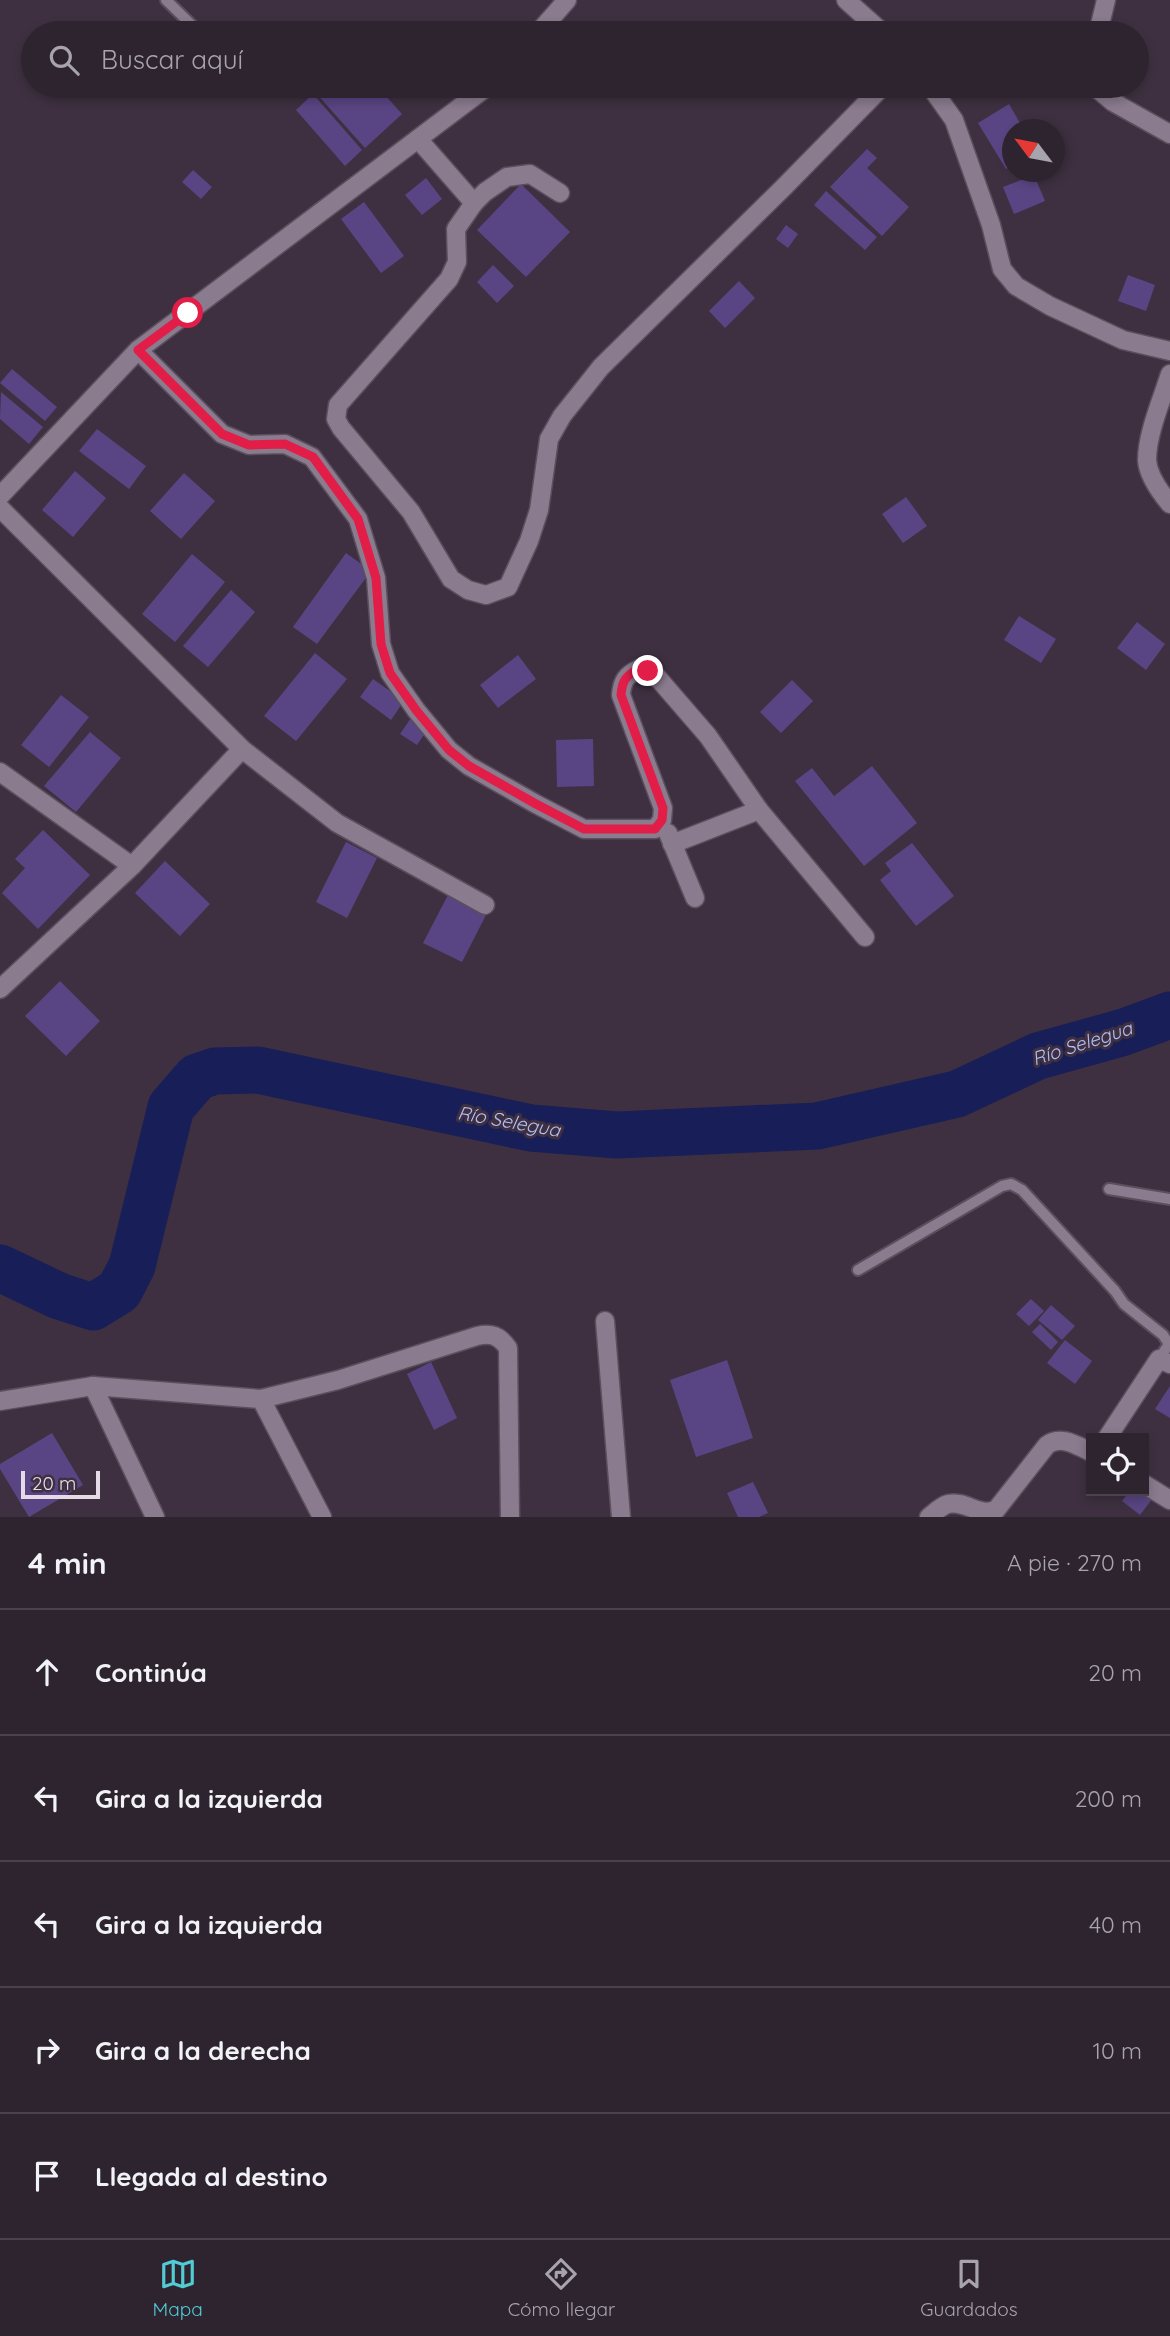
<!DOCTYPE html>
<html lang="es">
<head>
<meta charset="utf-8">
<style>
  body { margin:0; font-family:Quicksand,sans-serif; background:#3a303c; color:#f1f3f6 }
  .controls { position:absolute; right:21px; bottom:21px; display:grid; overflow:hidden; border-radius:0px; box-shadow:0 4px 10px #0003 }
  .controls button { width:63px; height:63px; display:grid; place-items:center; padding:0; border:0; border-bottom:2px solid #49414c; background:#2e2430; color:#f1f3f6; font:35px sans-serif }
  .compass { position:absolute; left:1002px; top:119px; width:63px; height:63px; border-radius:50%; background:#2e2430; box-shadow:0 4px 10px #0003; rotate:302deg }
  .scale { position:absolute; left:21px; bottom:18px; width:79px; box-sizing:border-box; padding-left:7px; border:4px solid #e4dbe6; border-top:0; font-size:19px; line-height:24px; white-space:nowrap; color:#e4dbe6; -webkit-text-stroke:5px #3e3040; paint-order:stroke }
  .stop { position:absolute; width:21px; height:21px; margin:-16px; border:5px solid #e11d48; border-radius:50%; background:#fff }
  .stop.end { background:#e11d48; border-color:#fff; box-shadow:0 2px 7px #0008 }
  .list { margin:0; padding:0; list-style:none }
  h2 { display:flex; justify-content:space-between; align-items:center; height:91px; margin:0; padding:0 28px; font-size:30px }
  h2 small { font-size:23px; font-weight:400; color:#a7a4ab }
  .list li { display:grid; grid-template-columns:46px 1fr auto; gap:21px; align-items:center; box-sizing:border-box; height:126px; padding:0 28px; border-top:2px solid #49414c }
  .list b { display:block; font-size:26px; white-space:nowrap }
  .list em { font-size:23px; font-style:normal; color:#a7a4ab }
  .icon { flex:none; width:38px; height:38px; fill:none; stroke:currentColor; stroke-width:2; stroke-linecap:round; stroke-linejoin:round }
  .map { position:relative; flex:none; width:1170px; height:1517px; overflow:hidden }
  .search { position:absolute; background:#2e2430; box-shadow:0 4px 10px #0003; left:21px; right:21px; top:21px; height:77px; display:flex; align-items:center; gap:18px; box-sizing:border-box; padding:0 24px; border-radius:38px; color:#a7a4ab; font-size:26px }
  .sheet { height:721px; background:#2e2430 }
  nav { display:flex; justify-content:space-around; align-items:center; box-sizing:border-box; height:98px; border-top:2px solid #49414c; background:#2e2430; font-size:19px; color:#a7a4ab }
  nav a { display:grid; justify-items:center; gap:4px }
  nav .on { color:#51ccd5 }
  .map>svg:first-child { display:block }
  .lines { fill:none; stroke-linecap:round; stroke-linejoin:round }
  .river { stroke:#181e57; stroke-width:47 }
  .building { fill:#594583 }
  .lane-casing { stroke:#5a4f5c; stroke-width:14 }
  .street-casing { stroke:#5a4f5c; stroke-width:21 }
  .lane { stroke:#8a7b8e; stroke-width:10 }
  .street { stroke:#8a7b8e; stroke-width:18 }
  .route { stroke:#e11d48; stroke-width:9 }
  .labels { text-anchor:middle; stroke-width:6; stroke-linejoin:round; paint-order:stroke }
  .water-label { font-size:19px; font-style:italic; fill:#b2c0f7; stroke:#3e3040 }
</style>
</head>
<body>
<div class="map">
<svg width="1170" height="1517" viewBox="0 0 1170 1517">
  <rect width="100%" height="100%" fill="#3e3040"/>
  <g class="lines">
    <polyline class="river" points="0,1268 59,1296 93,1307 119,1291 132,1266 171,1107 197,1077 215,1071 258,1070 531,1128 617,1135 817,1126 957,1094 1038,1056 1124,1032 1170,1015"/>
  </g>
  <g class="building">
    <polygon points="321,86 377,86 402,114 365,148 315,92"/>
    <polygon points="313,94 362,150 345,166 296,110"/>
    <polygon points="1009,104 1024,130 1012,130 1012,166 1006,169 978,123"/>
    <polygon points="867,149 877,158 867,168 909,207 882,236 830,187"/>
    <polygon points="193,170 212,187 201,199 182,182"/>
    <polygon points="1034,175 1045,201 1014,214 1003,187"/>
    <polygon points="426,178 442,199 422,215 405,195"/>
    <polygon points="521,184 570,232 526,277 477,230"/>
    <polygon points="826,191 877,237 865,250 814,205"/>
    <polygon points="364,202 404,256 381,273 341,219"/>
    <polygon points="786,225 798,234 788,248 776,239"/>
    <polygon points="493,265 514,286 497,303 477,282"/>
    <polygon points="1128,275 1155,285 1146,311 1118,301"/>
    <polygon points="739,281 755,298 725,328 709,311"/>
    <polygon points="12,369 57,407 45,421 0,383"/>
    <polygon points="1,392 43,427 29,444 0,419"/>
    <polygon points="97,429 146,466 129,489 79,451"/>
    <polygon points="75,471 106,498 73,537 42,510"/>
    <polygon points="184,473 215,501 181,539 150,511"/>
    <polygon points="906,497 927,526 903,543 882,514"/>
    <polygon points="346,553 371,571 317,644 293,627"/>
    <polygon points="192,554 225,582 175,642 142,614"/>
    <polygon points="231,590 255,612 208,667 183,646"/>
    <polygon points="1019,616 1056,639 1041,663 1004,640"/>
    <polygon points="1137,622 1165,644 1146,670 1117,648"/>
    <polygon points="315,653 347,679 296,741 264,716"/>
    <polygon points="518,655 536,679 498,708 480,685"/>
    <polygon points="373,679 404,701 391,720 360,697"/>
    <polygon points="792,680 813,701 781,733 760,712"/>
    <polygon points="61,695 89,717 49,767 21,745"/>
    <polygon points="411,718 428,729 417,745 400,734"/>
    <polygon points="90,732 121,758 76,812 44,786"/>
    <polygon points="593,739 594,786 557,787 556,740"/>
    <polygon points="872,766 917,823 864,866 795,781 812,768 834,796"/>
    <polygon points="43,830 90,875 38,929 2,893 25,868 15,859"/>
    <polygon points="346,842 377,858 347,918 316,902"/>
    <polygon points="912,843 954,896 916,926 880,880 891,871 885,863"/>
    <polygon points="165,861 210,904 180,936 135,893"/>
    <polygon points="448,895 486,915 462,962 423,943"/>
    <polygon points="60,981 100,1021 66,1056 25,1016"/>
    <polygon points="1031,1299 1044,1311 1029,1326 1016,1314"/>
    <polygon points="1051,1305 1075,1326 1062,1340 1038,1320"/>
    <polygon points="1040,1324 1058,1342 1051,1350 1032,1332"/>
    <polygon points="1065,1340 1092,1361 1075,1384 1047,1363"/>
    <polygon points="727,1360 753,1438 696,1457 670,1380"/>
    <polygon points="431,1362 457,1418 434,1430 407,1374"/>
    <polygon points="1170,1386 1170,1418 1155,1409"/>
    <polygon points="52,1433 83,1485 29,1517 0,1469 0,1464"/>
    <polygon points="753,1482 768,1513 759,1517 738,1517 727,1493"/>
    <polygon points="1130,1491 1143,1491 1153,1498 1140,1515 1122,1501"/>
  </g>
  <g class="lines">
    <g class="lane-casing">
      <g id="lane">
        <polyline points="166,0 200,33"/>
        <polyline points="1109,1189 1170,1199"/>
        <polyline points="858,1270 1002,1186 1011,1184 1022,1190 1115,1291 1124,1304 1163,1335 1169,1344 1159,1359"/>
      </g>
    </g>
    <g class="street-casing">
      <g id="street">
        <polyline points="846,0 883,33"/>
        <polyline points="538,33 567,0"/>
        <polyline points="1098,33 1106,0"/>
        <polyline points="930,86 954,120 991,225 1002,269 1016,286 1050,306 1123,340 1170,351"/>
        <polyline points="1094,86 1113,102 1170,134"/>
        <polyline points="418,139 474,203"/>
        <polyline points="560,193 530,174 507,177 485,192 474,203 456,229 457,262 449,279 338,405 336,419 341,428 411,512 451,579 468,590 486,595 508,587 529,541 539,510 549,439 562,416 601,367 785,186 883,86"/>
        <path d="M138,350L222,434L249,445L285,444L312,457L358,519L376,578L381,644L390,673L416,710L449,750L469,766L536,804L584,829H655L662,820L663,808L621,695C622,681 626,675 639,669L648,671L657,677L708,736L759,810L865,937"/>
        <path d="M1170,374C1162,399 1147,434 1147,460C1148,476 1160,492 1170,504"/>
        <polyline points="0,496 138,350 488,86"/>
        <polyline points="0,508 242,749 337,823 485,905"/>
        <polyline points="0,772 132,866"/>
        <polyline points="668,833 695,898"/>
        <polyline points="672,844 759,810"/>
        <polyline points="0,989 132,866 242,749"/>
        <polyline points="605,1321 621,1517"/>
        <polyline points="93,1386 155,1517"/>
        <polyline points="261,1399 322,1517"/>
        <path d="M0,1401L93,1386L261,1399L338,1380L477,1336C491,1333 499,1335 508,1348L510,1517"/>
        <polyline points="1107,1438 1159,1359 1170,1364"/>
        <polyline points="1144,1484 1170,1500"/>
        <path d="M929,1517C934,1513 941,1506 948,1504C966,1500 978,1517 996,1510L1047,1445C1061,1435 1076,1445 1091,1452"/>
      </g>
    </g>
    <use href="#lane" class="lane"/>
    <use href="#street" class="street"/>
  </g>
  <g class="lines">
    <path class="route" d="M188,313L138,350L222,434L249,445L285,444L313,457L358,519L376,578L381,644L390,673L416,710L449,750L469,766L536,804L584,829H655L662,820L663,808L621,695C622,681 626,675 639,669L648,671"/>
  </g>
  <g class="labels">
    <g class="water-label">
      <text transform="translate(1082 1043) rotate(-18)" y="7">Río Selegua</text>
      <text transform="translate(509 1121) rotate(10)" y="7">Río Selegua</text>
    </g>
  </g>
</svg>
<div class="controls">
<button><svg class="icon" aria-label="locate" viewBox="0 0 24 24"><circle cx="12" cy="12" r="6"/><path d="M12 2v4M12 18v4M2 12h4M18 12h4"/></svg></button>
</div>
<svg class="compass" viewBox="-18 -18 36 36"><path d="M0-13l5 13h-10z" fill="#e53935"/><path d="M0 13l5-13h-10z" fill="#a7a4ab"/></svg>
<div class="scale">20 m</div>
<div class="stop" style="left:188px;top:313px"></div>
<div class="stop end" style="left:648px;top:671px"></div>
<div class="search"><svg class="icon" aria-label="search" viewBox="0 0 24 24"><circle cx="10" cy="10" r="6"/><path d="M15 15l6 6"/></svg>Buscar aquí</div>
</div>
<section class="sheet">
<h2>4 min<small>A pie · 270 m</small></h2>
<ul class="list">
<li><svg class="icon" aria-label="ahead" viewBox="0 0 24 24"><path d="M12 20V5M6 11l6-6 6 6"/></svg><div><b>Continúa</b></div><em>20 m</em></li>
<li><svg class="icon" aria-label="left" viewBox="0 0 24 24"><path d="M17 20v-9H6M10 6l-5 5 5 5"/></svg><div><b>Gira a la izquierda</b></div><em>200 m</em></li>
<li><svg class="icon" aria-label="left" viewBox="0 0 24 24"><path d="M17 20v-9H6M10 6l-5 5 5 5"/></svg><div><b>Gira a la izquierda</b></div><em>40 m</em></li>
<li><svg class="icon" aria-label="right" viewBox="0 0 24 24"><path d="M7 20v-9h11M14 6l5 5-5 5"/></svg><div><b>Gira a la derecha</b></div><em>10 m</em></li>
<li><svg class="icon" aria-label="arrive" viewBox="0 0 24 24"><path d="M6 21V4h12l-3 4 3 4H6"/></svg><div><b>Llegada al destino</b></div></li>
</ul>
</section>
<nav>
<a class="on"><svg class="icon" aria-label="map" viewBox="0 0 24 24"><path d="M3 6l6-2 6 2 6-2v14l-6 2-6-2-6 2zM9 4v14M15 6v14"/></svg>Mapa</a>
<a><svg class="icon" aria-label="directions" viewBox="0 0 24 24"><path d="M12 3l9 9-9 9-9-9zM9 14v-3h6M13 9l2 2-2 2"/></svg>Cómo llegar</a>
<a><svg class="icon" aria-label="saved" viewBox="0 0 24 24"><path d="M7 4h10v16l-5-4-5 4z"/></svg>Guardados</a>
</nav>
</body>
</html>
